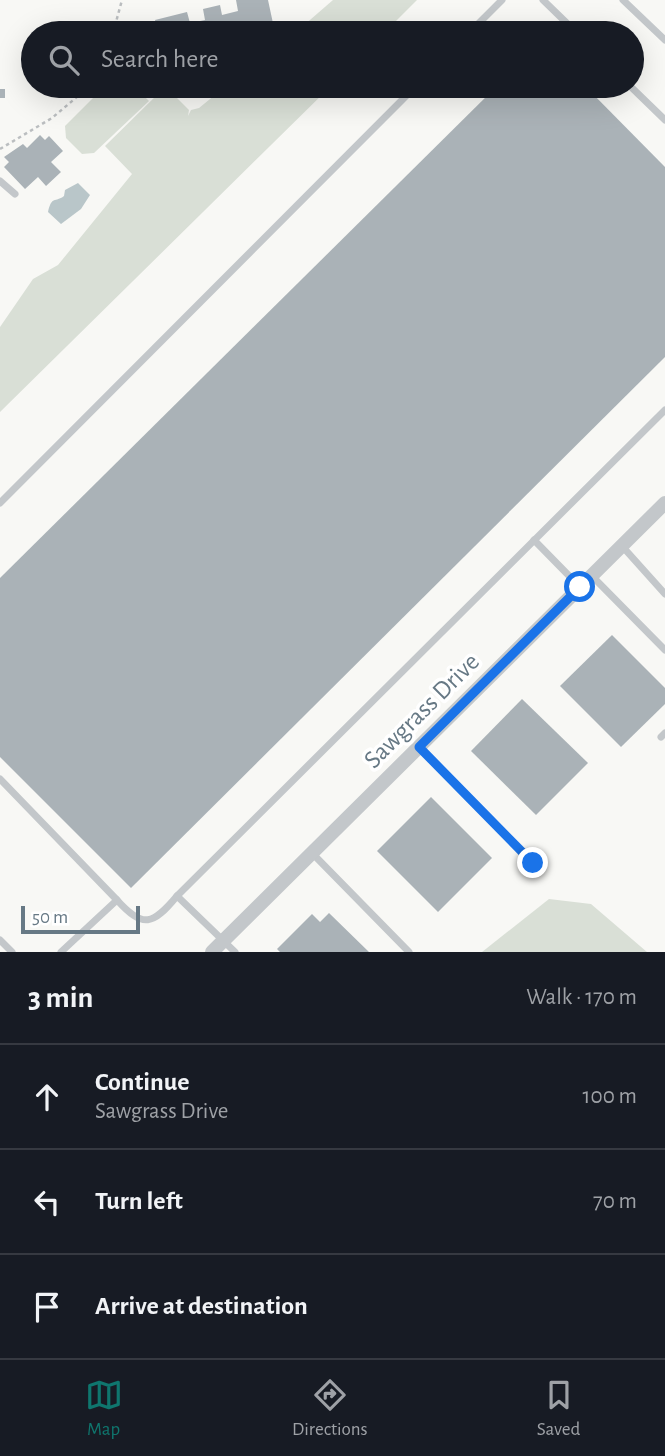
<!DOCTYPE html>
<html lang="en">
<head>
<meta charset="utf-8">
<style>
  body { margin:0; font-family:"Alegreya Sans",sans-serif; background:#242831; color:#f1f3f6 }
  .scale { position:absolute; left:21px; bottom:18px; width:119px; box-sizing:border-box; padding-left:7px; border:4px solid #677985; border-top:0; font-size:19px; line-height:24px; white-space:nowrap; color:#677985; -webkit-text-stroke:5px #fff; paint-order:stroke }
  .stop { position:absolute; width:21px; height:21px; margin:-16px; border:5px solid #1a73e8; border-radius:50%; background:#fff }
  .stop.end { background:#1a73e8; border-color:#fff; box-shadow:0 2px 7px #0008 }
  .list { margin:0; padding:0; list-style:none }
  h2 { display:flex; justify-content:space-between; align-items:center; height:91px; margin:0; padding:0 28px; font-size:30px }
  h2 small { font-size:23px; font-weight:400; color:#9ea1a6 }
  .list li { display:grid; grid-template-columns:46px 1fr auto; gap:21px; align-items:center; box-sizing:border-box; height:105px; padding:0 28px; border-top:2px solid #363941 }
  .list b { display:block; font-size:26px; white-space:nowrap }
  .list p { margin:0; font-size:23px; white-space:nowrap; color:#9ea1a6 }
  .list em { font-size:23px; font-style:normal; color:#9ea1a6 }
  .icon { flex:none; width:38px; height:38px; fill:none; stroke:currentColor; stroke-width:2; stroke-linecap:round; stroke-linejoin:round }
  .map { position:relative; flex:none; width:665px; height:952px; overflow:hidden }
  .search { position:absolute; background:#171b24; box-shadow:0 7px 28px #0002; left:21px; right:21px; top:21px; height:77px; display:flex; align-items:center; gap:18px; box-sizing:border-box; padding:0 24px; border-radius:38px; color:#9ea1a6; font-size:26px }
  .sheet { height:406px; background:#171b24 }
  nav { display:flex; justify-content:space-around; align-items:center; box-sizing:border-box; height:98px; border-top:2px solid #363941; background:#171b24; font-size:19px; color:#9ea1a6 }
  nav a { display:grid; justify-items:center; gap:4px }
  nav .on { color:#0f766e }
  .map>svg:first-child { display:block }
  .green { fill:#d9dfd6 }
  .water { fill:#b9c6c9 }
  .building { fill:#aab2b7 }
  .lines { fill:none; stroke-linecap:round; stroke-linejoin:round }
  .path { stroke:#bbbec0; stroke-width:2.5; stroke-dasharray:3.5 3.5; stroke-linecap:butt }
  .service { stroke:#c3c7ca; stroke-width:7 }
  .minor { stroke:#c3c7ca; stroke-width:14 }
  .route { stroke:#1a73e8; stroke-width:9 }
  .labels { text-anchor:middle; stroke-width:7; stroke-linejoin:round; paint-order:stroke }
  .street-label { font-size:26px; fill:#677985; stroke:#fff }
</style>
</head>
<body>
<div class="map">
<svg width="665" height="952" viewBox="0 0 665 952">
  <rect width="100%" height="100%" fill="#f8f8f5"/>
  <g class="green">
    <polygon points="333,0 417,0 384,33 295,33"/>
    <polygon points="105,86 134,86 149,101 94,153 82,154 66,138 65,126"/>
    <polygon points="226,86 331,86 0,412 0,327 33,279 58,265 132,174 105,146 160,92 171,92 189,110 188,116 191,110 199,108"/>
    <polygon points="549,899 591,904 647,952 482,952"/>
  </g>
  <path class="water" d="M78,183L90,195L81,209L61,224L48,212C52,195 55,203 64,196L65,190Z"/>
  <g class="building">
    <polygon points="236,0 268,0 274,28 264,30 264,33 257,33 256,30 241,33 158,33 155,20 187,12 190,23 205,20 203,9 220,5 222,15 238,11"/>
    <polygon points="497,86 585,86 665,167 665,357 131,888 0,757 0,578"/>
    <rect x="0" y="89" width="5" height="9"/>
    <polygon points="40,135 45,140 49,136 63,151 51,162 61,172 46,186 38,177 25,189 4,167 9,162 4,157 23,144 27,148"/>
    <polygon points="612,635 665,688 665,704 621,747 560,686"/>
    <polygon points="522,699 588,763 536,815 471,751"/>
    <polygon points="431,797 492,858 438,912 377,851"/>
    <polygon points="329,913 369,952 280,952 277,949 312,914 320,922"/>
  </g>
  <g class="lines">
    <g class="path">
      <polyline points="113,33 122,0"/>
      <polyline points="141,86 150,94"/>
      <polyline points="0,149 52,118 90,86"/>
    </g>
    <g class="service">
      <polyline points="543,0 577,33"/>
      <polyline points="623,0 665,40"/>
      <polyline points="469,33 502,0"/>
      <polyline points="630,86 665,120"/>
      <polyline points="0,181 15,194"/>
      <polyline points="0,503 416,86"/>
      <polyline points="534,540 580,587"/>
      <polyline points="622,546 665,594"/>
      <polyline points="592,576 665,650"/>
      <polyline points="661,737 665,733"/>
      <polyline points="419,747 533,863"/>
      <polyline points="0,779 117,900 61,952"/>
      <polyline points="312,853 409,952"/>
      <path d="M117,900C143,929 153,925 177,896"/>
      <polyline points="0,940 12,952"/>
      <polyline points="235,952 177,896 665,410"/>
    </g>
    <polyline class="minor" points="212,952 665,503"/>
  </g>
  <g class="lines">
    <polyline class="route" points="533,863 419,747 580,587"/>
  </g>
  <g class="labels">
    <g class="street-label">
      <text transform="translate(421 710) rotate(-45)" y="9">Sawgrass Drive</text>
    </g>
  </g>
</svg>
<div class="scale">50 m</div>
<div class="stop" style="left:580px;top:587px"></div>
<div class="stop end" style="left:533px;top:863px"></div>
<div class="search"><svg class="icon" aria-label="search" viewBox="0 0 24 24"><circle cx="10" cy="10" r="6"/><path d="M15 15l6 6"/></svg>Search here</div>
</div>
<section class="sheet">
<h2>3 min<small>Walk · 170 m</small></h2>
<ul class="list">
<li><svg class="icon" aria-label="ahead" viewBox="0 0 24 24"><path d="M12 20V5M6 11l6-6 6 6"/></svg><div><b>Continue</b><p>Sawgrass Drive</p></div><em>100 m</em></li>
<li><svg class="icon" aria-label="left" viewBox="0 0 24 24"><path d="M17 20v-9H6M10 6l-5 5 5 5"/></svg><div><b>Turn left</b></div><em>70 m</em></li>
<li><svg class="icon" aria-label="arrive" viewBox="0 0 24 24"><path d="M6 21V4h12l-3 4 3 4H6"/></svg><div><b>Arrive at destination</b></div></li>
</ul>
</section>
<nav>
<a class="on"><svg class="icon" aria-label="map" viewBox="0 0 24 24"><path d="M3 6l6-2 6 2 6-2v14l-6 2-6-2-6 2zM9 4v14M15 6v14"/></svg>Map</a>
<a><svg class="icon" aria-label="directions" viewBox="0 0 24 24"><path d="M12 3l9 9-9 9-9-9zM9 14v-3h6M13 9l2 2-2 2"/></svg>Directions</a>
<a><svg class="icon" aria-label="saved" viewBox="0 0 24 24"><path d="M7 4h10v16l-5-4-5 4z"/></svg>Saved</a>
</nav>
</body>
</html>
